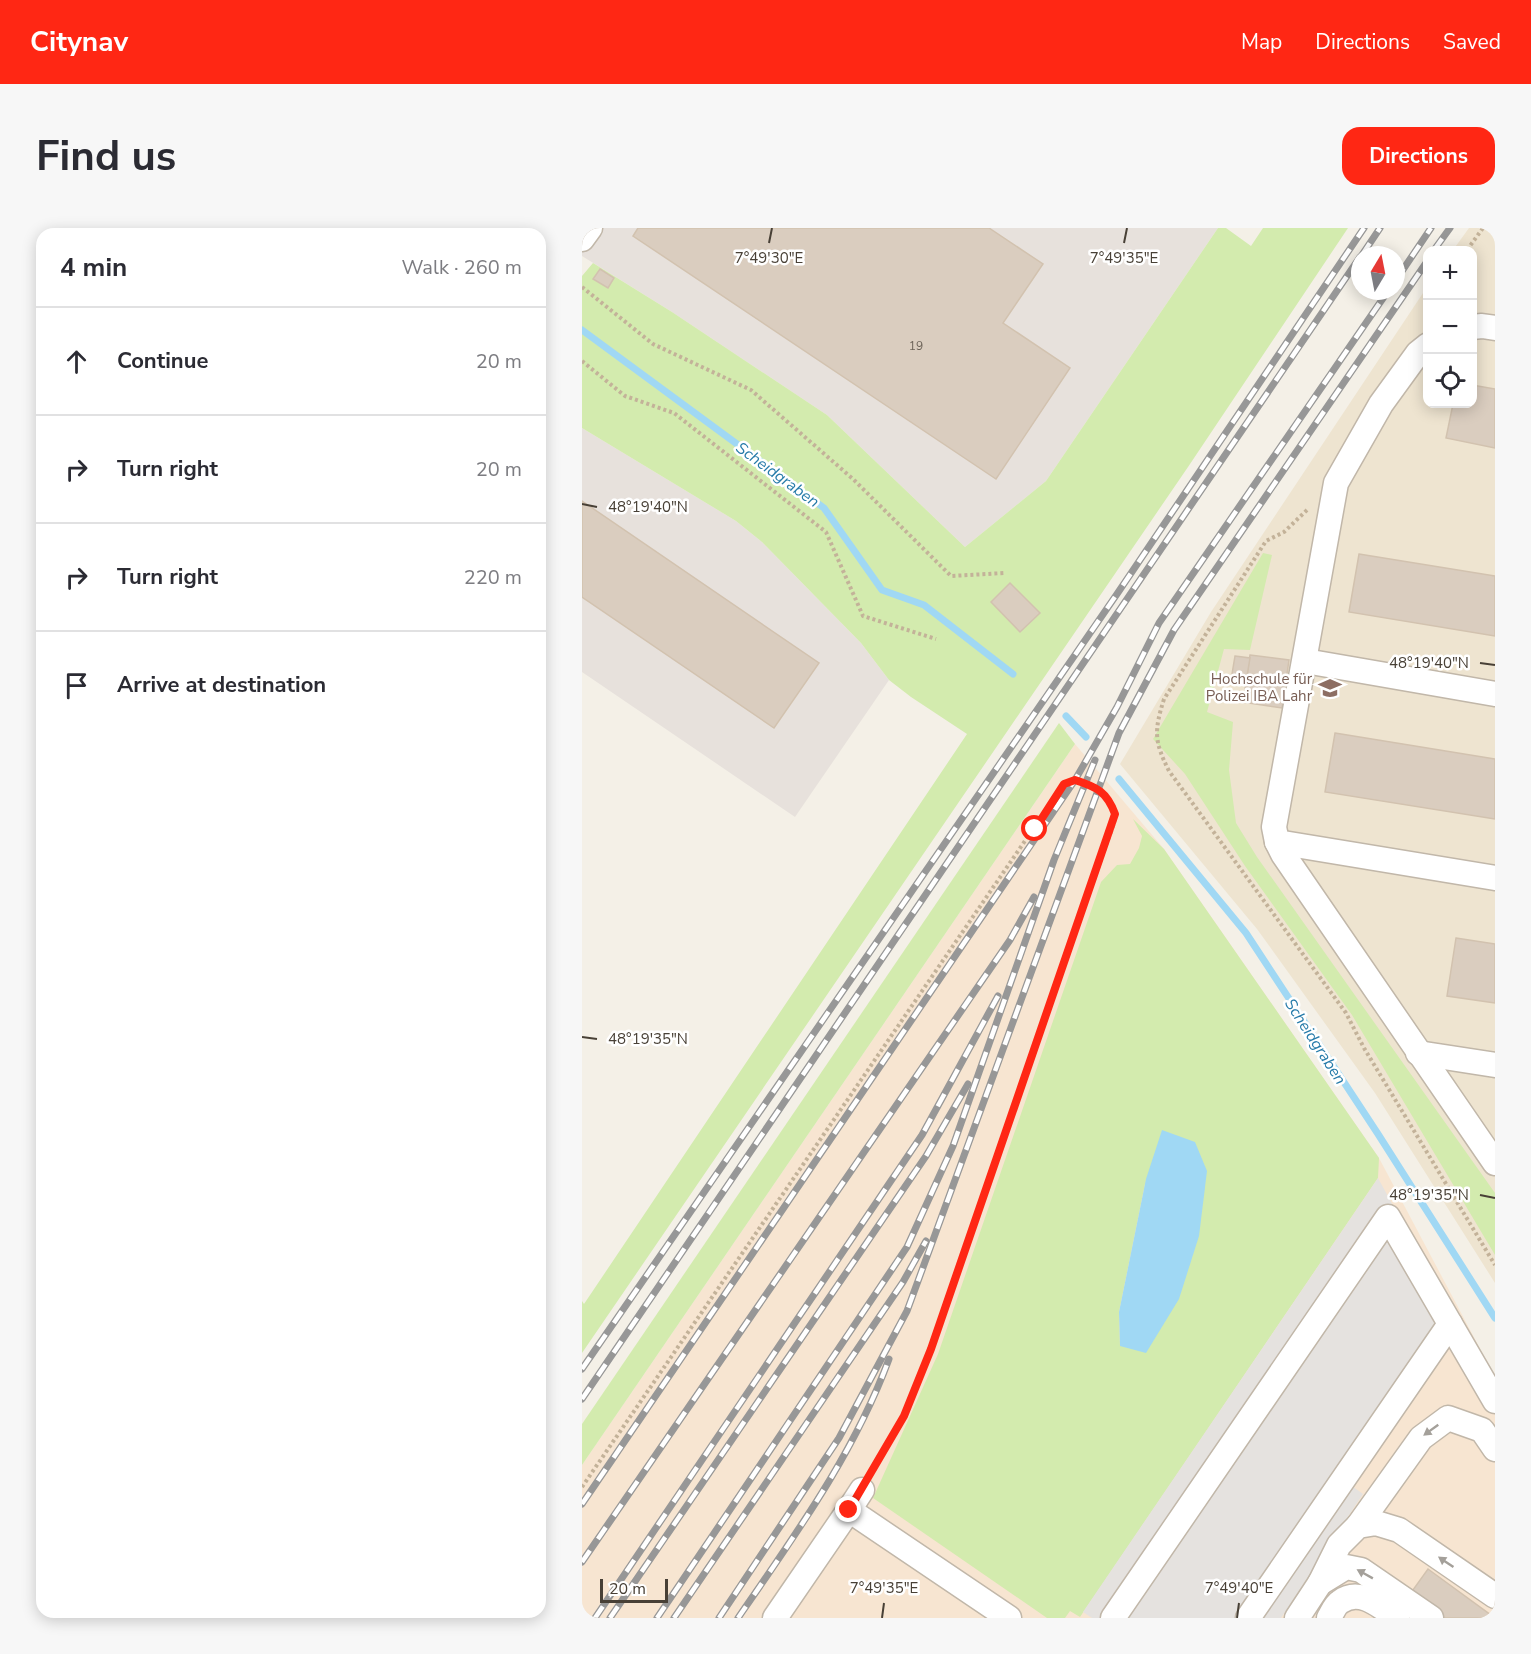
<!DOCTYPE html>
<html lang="en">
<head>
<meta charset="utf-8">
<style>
  body { margin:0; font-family:"Nunito Sans",sans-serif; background:#f7f7f7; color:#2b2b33 }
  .controls { position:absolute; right:18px; top:18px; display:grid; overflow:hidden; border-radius:12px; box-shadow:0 3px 15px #0003 }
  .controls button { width:54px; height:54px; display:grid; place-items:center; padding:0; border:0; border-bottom:2px solid #e1e1e2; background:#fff; color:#2b2b33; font:30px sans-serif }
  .compass { position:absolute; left:769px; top:18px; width:54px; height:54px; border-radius:50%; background:#fff; box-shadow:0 3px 15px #0003; rotate:10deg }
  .scale { position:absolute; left:18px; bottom:15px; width:68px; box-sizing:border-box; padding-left:6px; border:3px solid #484036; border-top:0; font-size:16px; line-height:21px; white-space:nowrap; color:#484036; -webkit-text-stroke:4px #fff; paint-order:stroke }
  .stop { position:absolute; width:18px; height:18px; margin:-14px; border:4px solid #ff2714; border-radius:50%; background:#fff }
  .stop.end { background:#ff2714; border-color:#fff; box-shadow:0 2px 6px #0008 }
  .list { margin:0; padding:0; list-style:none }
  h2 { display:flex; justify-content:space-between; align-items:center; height:78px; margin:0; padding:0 24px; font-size:26px }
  h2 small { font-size:20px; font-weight:400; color:#7c7c81 }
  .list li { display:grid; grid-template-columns:39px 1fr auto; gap:18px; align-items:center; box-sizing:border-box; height:108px; padding:0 24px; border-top:2px solid #e1e1e2 }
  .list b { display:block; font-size:22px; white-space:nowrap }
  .list em { font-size:20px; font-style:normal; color:#7c7c81 }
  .icon { flex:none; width:33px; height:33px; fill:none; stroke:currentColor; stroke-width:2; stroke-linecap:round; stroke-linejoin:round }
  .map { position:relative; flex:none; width:913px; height:1390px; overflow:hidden; border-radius:18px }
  header { display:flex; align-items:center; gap:36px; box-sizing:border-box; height:84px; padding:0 30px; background:#ff2714; color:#fff }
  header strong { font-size:28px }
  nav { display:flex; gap:33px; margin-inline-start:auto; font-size:21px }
  .intro { display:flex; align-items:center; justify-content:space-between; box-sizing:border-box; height:144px; padding:0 36px }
  h1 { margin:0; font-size:42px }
  .button { padding:15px 27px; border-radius:18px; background:#ff2714; color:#fff; font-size:21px; font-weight:700 }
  main { display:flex; gap:36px; padding:0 36px }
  aside { flex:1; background:#fff; border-radius:18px; box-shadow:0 3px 15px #0003 }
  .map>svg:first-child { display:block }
  .commercial { fill:#f7e5d1 }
  .industrial { fill:#e7e1dc }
  .education { fill:#eee4d0 }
  .green { fill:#d3ebae; fill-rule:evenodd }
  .parking { fill:#e5e2df }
  .water { fill:#a0d8f4 }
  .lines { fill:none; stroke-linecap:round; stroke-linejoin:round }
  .stream { stroke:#a0d8f4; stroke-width:7 }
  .building { fill:#dacdbf; stroke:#d2c2af; stroke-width:1.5 }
  .minor-casing { stroke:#c1b7a9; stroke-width:27 }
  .path { stroke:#c3b299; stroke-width:4; stroke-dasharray:3 3; stroke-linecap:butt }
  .minor { stroke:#fff; stroke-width:24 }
  .rail-casing { stroke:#979797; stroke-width:7 }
  .rail { stroke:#fff; stroke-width:4.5; stroke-dasharray:14; stroke-linecap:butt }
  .oneway { fill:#a4a09a }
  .route { stroke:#ff2714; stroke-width:8 }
  .ticks { fill:none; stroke:#484036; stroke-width:2 }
  .labels { text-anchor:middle; stroke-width:5; stroke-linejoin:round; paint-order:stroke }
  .number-label { font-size:12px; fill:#6c6358 }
  .education-label { font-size:15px; fill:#785e54; stroke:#fff; text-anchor:end }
  .water-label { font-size:16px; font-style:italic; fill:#267ba9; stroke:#fff }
  .ticks-label { font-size:15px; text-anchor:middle; fill:#484036; stroke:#fff; stroke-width:5; stroke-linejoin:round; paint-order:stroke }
</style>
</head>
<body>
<header>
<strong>Citynav</strong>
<nav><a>Map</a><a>Directions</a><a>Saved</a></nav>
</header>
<div class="intro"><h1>Find us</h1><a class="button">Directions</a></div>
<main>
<aside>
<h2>4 min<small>Walk · 260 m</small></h2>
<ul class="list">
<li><svg class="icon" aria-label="ahead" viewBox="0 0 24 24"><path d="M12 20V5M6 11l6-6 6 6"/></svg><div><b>Continue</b></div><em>20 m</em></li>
<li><svg class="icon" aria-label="right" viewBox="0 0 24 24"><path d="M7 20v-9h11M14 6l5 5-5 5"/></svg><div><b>Turn right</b></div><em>20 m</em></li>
<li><svg class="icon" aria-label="right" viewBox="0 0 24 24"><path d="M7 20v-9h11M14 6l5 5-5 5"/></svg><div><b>Turn right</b></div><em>220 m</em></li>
<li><svg class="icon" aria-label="arrive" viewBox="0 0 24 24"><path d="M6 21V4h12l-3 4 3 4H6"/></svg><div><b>Arrive at destination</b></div></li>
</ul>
</aside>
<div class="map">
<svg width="913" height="1390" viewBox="0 0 913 1390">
  <rect width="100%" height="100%" fill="#f4f0e7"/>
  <polygon class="commercial" points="493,516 582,621 797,930 913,1149 913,1390 0,1390 0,1237"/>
  <g class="industrial">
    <polygon points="0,0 636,0 464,253 383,319 245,187 90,84 0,28"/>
    <polygon points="0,200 154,293 180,314 279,415 307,452 213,589 0,444"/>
  </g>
  <polygon class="education" points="887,0 913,0 913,1055 793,865 675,701 538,536 629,384 845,59 846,176 890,176 890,22 871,22"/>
  <g class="green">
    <polygon points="636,0 644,0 669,18 681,0 766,0 606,239 0,1125 0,1073 2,1076 385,506 329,469 307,452 279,415 180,314 154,293 0,200 0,48 11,35 90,84 245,187 383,319 464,253"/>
    <polygon points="681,325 690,327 668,422 642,421 625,484 651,494 647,542 654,595 675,629 913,965 913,1027 770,787 663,638 603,546 571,511"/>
    <polygon points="477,495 493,516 0,1237 0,1196"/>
    <path d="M551,591L582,621L797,930L796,950L498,1389L488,1383L483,1390H465L291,1270L356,1126L519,654L535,637L548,636L557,620L560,608ZM564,951L538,1118L537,1084Z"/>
  </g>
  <polygon class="parking" points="796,950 879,1102 770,1258 781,1266 699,1390 510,1390 501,1384"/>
  <polygon class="water" points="580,902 613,914 625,943 617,1008 597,1071 564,1125 538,1118 537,1084 564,951"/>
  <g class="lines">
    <g class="stream">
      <polyline points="0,102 242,280 300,362 342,377 431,446"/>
      <polyline points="484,488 504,509"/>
      <polyline points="537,551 664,705 796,906 913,1090"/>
    </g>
  </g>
  <g class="building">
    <polygon points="56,0 407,0 461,36 421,95 488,140 414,251 51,8"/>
    <polygon points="18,41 32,50 26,60 11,51"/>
    <polygon points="890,157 913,161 913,220 864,210 871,176 890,176"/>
    <polygon points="0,273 237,435 192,500 0,369"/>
    <polygon points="777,326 913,348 913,408 767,384"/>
    <polygon points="428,355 458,385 438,404 409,374"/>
    <polygon points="668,427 707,432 700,480 661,474"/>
    <polygon points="653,428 668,430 664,454 649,452"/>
    <polygon points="753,505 913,531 913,591 743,564"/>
    <polygon points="874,710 913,716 913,775 865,768"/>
    <polygon points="846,1341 913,1390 862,1390 828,1366"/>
  </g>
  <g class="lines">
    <g class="minor-casing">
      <g id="minor">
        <polyline points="0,11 8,0"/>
        <polyline points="890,99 900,98 913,100"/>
        <polyline points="846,117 836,125 799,176 754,255 692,599 695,614 701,626 913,935"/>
        <polyline points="723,433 913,466"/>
        <polyline points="695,614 913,650"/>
        <polyline points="836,825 913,837"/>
        <polyline points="280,1262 267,1282 427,1390"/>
        <polyline points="776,1298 839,1210 866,1190 900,1202 913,1221"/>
        <polyline points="738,1355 764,1339 779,1342 849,1390"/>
        <polyline points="193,1390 267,1282"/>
        <polyline points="531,1390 806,989 913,1173"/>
        <polyline points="666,1390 868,1096"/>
        <polyline points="715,1390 738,1355 757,1317 776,1298 794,1295 817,1302 913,1368"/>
        <path d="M747,1390C750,1385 753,1377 758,1374C778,1359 799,1379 815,1390"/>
      </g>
    </g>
    <g class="path">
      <polyline points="885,22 901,0"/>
      <polyline points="0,59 71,116 169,162 271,251 369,348 422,345"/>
      <polyline points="0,133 43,168 92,185 244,304 281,388 354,411"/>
      <path d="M725,282L702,304L684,313L582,471C572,503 572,513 587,543L764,785L782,820L913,1037"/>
      <path d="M0,1259L482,556C502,549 529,563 533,585C534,594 527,608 524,617L349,1121L322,1188L291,1243"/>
    </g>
    <use href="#minor" class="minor"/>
    <g class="rail-casing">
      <g id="rail">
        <polyline points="852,22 868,0"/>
        <polyline points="780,27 798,0"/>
        <polyline points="814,52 849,0"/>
        <polyline points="0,1141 535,366 782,0"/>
        <polyline points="0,1171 778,29"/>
        <polyline points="0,1276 493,552 535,479 577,395 806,63"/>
        <polyline points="0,1334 428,712 452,669"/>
        <polyline points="13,1390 340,907 416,768"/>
        <polyline points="28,1390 344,928 386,856"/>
        <polyline points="75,1390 325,1019 371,918 472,632 513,532"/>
        <polyline points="92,1390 321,1054 344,1013"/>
        <polyline points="137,1390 257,1210 325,1083 537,505 592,402 846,32"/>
        <path d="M156,1390C213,1307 272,1226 307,1131"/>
      </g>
    </g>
    <use href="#rail" class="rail"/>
  </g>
  <defs><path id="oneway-solid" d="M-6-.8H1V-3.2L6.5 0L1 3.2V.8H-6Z" transform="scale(1.5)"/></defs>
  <g class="oneway">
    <use href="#oneway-solid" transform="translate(849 1202) rotate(144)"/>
    <use href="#oneway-solid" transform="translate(864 1334) rotate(-146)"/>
    <use href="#oneway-solid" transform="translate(783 1346) rotate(-151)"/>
  </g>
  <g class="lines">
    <path class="route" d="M267,1282L322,1188L349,1121L533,586C525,564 515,559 493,552L482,556L453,601"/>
  </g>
  <path class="ticks" d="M187,15L190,0M542,15L545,0M0,276L15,279M898,435L913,437M0,809L15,811M898,967L913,970M300,1390L302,1375M655,1390L657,1375"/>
  <defs>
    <g id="university-bare" transform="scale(1.8)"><path d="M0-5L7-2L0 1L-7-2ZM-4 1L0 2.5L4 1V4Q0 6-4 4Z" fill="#8d6e63" stroke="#fff" stroke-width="2.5" paint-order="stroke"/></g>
  </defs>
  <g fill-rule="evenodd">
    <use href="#university-bare" x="748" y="460"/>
  </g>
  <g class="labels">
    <g class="number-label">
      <text x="334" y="122">19</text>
    </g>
    <g class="education-label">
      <text x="730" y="456">Hochschule für<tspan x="730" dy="17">Polizei IBA Lahr</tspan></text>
    </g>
    <g class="water-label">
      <text transform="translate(196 246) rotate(36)" y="6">Scheidgraben</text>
      <text transform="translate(734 813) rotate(57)" y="6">Scheidgraben</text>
    </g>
  </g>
  <g class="ticks-label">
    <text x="542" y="35">7°49'35"E</text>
    <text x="187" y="35">7°49'30"E</text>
    <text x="66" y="284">48°19'40"N</text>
    <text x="847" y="440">48°19'40"N</text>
    <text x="66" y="816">48°19'35"N</text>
    <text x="847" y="972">48°19'35"N</text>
    <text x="302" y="1365">7°49'35"E</text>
    <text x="657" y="1365">7°49'40"E</text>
  </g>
</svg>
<div class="controls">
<button>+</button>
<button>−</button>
<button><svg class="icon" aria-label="locate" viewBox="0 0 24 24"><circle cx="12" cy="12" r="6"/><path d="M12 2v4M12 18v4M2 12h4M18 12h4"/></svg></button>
</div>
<svg class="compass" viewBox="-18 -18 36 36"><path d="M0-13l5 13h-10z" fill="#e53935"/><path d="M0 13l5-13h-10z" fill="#7c7c81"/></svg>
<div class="scale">20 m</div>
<div class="stop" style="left:453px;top:601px"></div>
<div class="stop end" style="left:267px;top:1282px"></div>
</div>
</main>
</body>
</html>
